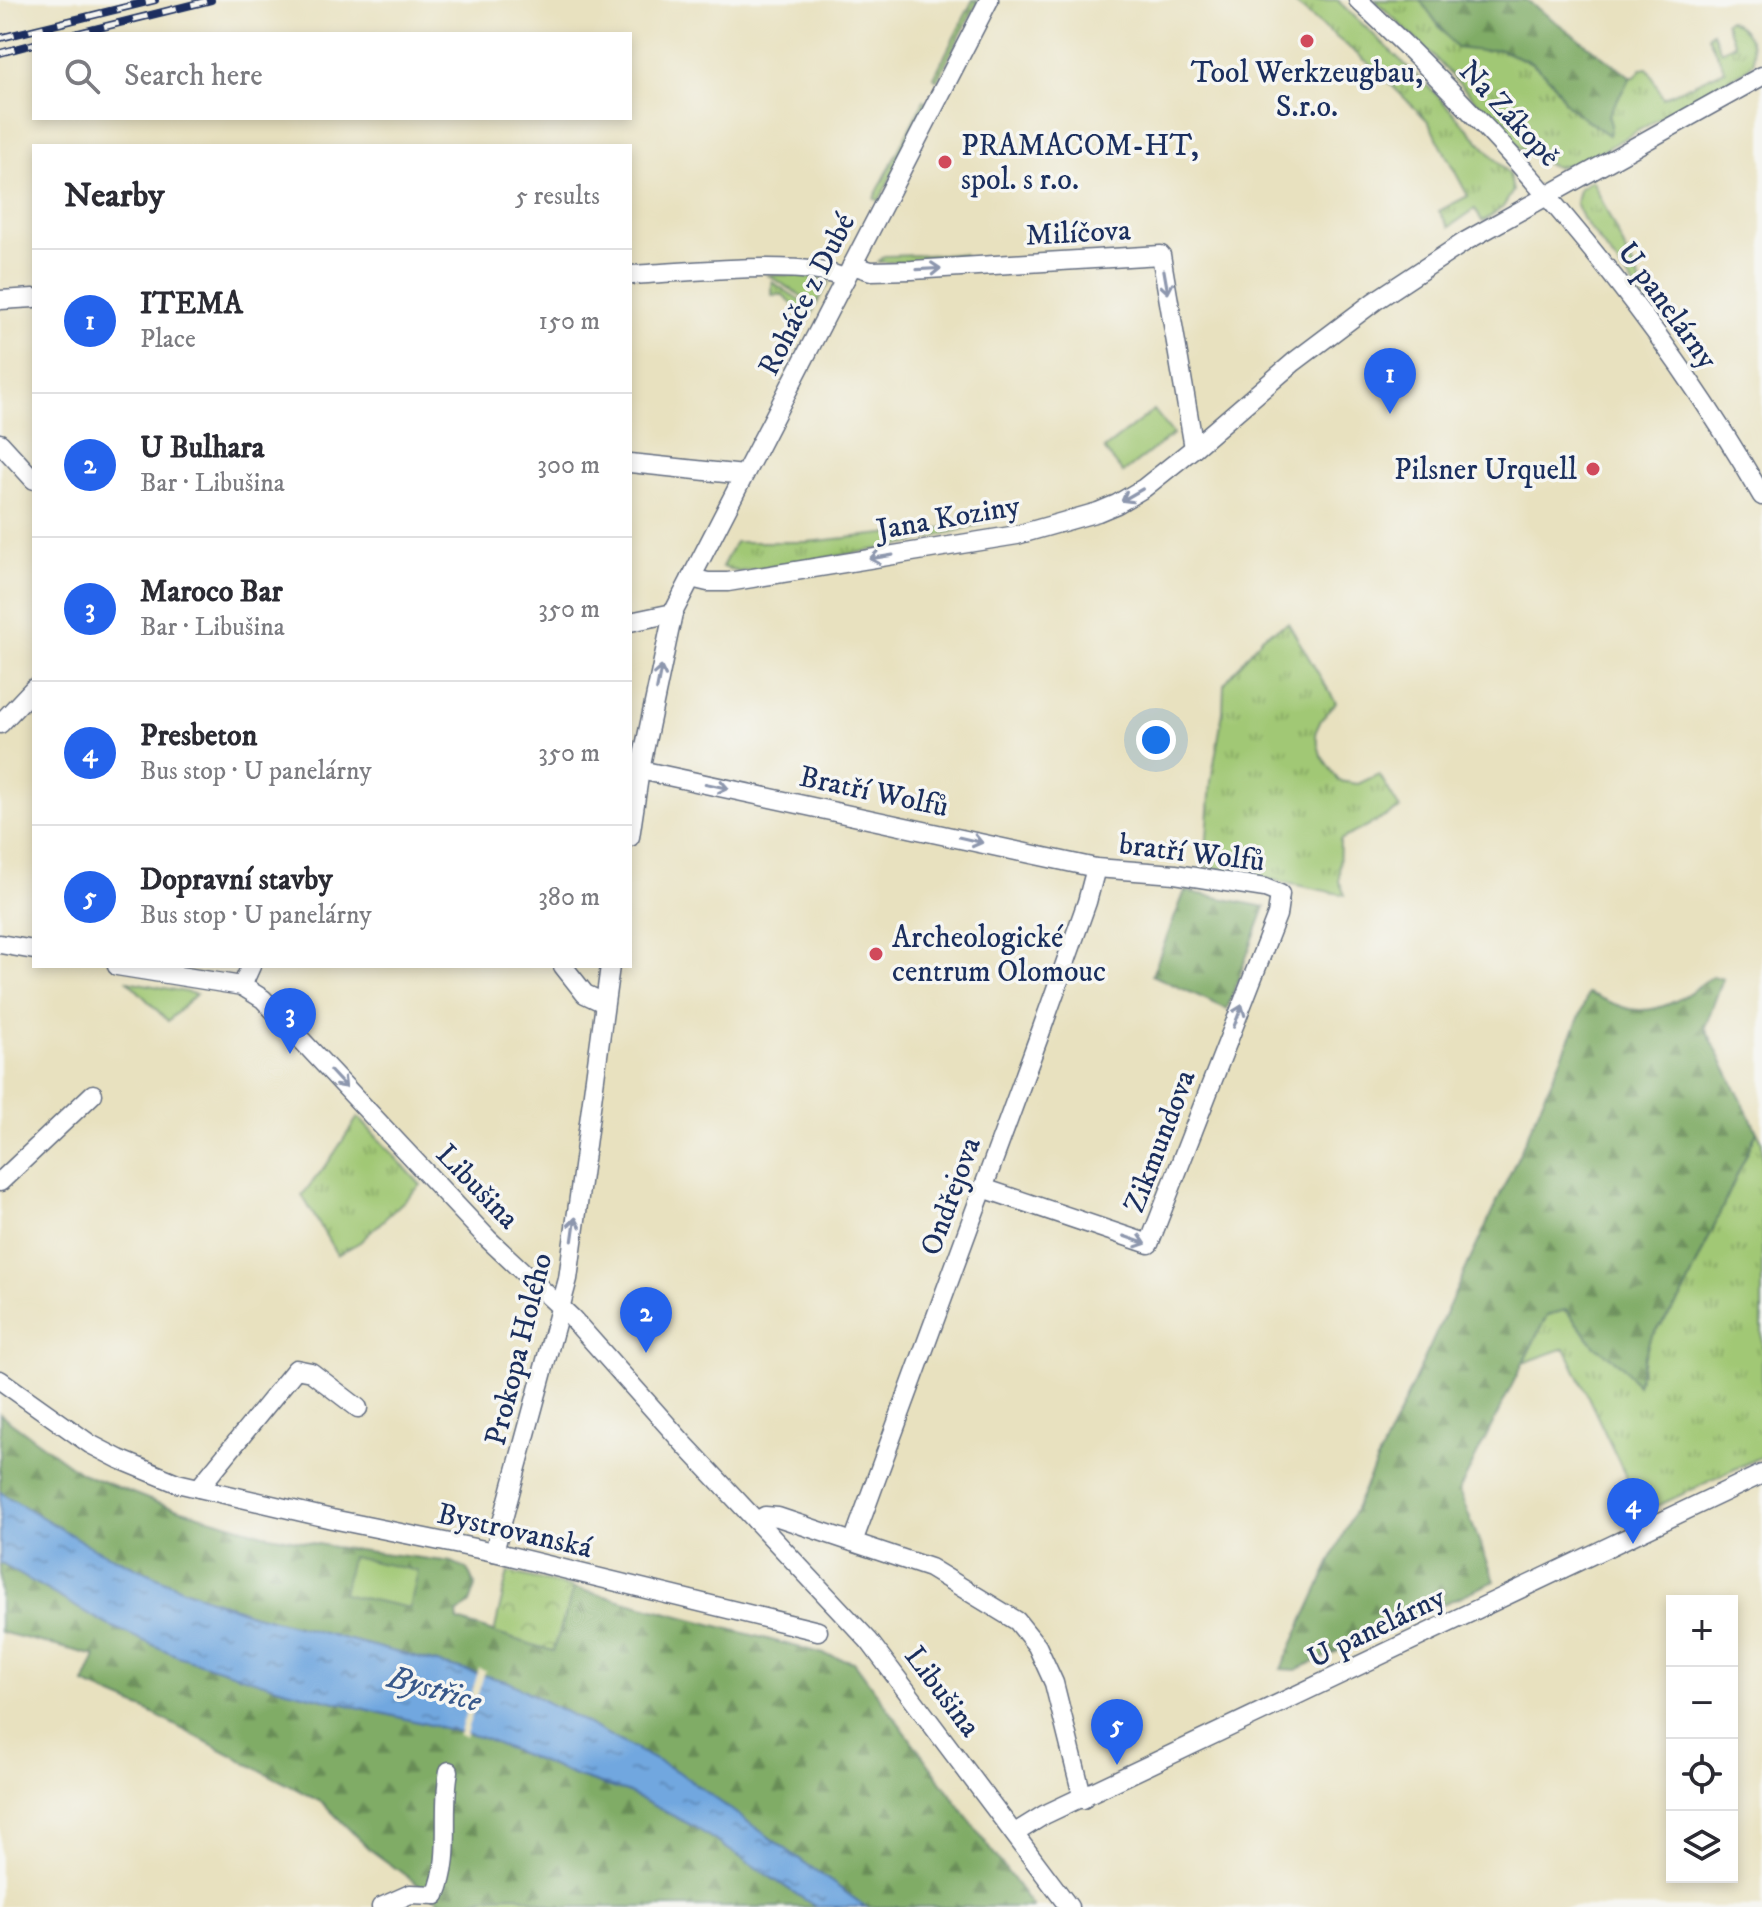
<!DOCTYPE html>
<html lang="en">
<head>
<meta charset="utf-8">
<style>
  body { margin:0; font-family:"IM FELL DW Pica",serif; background:#f7f7f7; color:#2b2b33 }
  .controls { position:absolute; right:24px; bottom:24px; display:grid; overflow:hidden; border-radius:0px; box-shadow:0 4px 12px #0003 }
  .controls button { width:72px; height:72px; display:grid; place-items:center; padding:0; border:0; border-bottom:2px solid #e1e1e2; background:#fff; color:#2b2b33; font:40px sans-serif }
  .you { position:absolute; left:1156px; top:740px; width:28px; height:28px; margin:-20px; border:6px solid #fff; border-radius:50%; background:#1a73e8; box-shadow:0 0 0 12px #1a73e833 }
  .badge { display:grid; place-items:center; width:52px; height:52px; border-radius:50%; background:#2563eb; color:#fff; font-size:26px; font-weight:700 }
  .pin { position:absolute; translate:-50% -66px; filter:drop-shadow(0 2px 4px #0008) }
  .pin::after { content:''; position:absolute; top:42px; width:28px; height:24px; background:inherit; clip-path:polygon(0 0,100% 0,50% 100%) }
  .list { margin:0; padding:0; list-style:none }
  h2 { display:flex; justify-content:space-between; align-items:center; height:104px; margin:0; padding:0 32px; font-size:34px }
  h2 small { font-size:26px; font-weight:400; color:#7c7c81 }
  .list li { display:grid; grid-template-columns:52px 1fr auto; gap:24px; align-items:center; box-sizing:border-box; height:144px; padding:0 32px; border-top:2px solid #e1e1e2 }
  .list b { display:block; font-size:30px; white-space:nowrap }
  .list p { margin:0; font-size:26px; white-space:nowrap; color:#7c7c81 }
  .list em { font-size:26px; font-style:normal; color:#7c7c81 }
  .icon { flex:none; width:44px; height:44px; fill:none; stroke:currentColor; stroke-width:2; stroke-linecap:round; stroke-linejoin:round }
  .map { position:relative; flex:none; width:1762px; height:1907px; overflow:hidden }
  .search { position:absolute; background:#fff; box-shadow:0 4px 12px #0003; left:32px; top:32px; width:600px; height:88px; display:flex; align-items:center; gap:20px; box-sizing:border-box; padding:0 28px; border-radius:0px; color:#7c7c81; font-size:30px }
  .panel { position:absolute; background:#fff; box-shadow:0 4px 12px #0003; left:32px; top:144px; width:600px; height:824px; border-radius:0px }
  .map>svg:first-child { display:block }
  .grass { fill:url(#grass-tufts); stroke:#5e7c69; stroke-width:2 }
  .forest { fill:url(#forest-firs); stroke:#4e6e62; stroke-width:2 }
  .park { fill:url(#park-crowns); stroke:#5e7c69; stroke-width:2 }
  .garden { fill:#a1c874; stroke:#5e7c69; stroke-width:2 }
  .water { fill:url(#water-ripples); stroke:#466b9e; stroke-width:2 }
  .pier { fill:#e8e1bf }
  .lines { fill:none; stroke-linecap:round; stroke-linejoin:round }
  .minor-casing { stroke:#636d80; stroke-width:21 }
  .minor { stroke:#fff; stroke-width:18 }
  .rail-casing { stroke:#1b2f5e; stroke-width:8 }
  .rail { stroke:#f6f6f2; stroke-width:5; stroke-dasharray:15; stroke-linecap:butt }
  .oneway { stroke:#8d97ae }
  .poi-dot { fill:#d1495b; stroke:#f6f6f2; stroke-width:3 }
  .labels { text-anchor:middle; stroke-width:7; stroke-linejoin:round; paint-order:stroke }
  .poi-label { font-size:30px; fill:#1b2f5e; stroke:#f6f6f2; text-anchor:start }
  .street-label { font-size:30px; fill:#1b2f5e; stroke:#f6f6f2 }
  .water-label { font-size:32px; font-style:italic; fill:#39598b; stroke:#f6f6f2 }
</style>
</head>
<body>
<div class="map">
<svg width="1762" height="1907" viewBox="0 0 1762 1907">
  <defs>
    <pattern id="grass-tufts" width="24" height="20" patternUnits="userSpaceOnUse" patternTransform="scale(2)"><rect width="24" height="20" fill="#a1c874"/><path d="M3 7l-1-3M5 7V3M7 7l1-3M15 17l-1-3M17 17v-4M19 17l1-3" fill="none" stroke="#82a362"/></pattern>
    <pattern id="forest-firs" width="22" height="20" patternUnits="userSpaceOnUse" patternTransform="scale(2)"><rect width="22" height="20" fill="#80ac66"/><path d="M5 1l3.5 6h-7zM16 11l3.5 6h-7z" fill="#688c57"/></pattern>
    <pattern id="park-crowns" width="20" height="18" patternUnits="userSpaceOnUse" patternTransform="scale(2)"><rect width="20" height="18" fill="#a1c874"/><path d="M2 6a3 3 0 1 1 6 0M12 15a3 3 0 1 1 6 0" fill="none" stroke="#82a362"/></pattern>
    <pattern id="water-ripples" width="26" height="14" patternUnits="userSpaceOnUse" patternTransform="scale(2)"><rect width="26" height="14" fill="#71a7df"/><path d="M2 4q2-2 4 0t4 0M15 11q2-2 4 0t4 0" fill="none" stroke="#5c88b8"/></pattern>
  </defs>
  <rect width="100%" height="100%" fill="#f6f6f2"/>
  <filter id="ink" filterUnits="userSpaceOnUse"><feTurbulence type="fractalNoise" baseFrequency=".0125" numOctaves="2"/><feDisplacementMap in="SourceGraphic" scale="16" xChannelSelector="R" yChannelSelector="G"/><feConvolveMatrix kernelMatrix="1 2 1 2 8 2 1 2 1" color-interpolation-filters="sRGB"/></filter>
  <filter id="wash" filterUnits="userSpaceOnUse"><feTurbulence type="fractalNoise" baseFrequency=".006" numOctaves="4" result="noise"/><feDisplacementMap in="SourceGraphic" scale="32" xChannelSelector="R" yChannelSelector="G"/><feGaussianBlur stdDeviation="1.8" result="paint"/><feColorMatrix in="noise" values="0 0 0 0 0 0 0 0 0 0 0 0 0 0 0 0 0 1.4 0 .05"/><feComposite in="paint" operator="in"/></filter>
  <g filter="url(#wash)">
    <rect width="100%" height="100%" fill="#e8e1bf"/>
    <g class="grass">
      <polygon points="973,0 978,1 937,80 934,77"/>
      <polygon points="1290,0 1337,0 1437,95 1509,174 1513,191 1503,207 1485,220 1482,221 1475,209 1449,227 1439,211 1468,196 1428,121 1372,66"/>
      <path d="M1375,0H1420L1441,29L1481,51L1498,49L1532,63L1552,81L1566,104L1611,125L1608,115L1631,77H1635L1641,69L1647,68L1649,70L1663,98L1725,70L1708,36L1712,32L1721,51L1735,44L1725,22L1728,20C1746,27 1754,43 1754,61L1747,69L1584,161L1556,167L1544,163L1522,150L1437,60Z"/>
      <polygon points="924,100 927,103 879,201 874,198"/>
      <polygon points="1592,180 1656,315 1582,218 1576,203 1579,189"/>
      <polygon points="964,254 965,262 878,262 884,256"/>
      <polygon points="768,275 800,275 829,282 816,305"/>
      <polygon points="772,282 814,309 803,330 793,325 800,311 783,295 772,295"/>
      <polygon points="786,339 795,345 782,372 772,366"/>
      <polygon points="981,524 909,544 738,572 722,567 735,542 807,542"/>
      <polygon points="1288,623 1336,703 1321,720 1315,733 1321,755 1339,781 1358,784 1379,774 1400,809 1340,840 1339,881 1345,895 1205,866 1211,781 1223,712 1224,684 1263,636"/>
      <polygon points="358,1117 421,1185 360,1242 337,1255 302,1195 328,1163"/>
      <polygon points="1757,1131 1762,1141 1762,1456 1643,1513 1565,1348 1523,1363 1547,1315 1566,1310 1595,1346 1623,1366 1637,1384 1649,1341 1682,1297"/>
    </g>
    <g class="forest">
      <polygon points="1420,0 1526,0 1631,77 1608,115 1611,125 1609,135 1577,114 1566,104 1552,81 1532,62 1498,49 1481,51 1456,48"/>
      <polygon points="1185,891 1265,907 1227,1009 1152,975"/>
      <path d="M1712,976L1723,979L1705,1027L1757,1131L1682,1297L1649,1341L1637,1385L1623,1366L1595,1346L1566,1310L1547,1315L1459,1491L1495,1581L1296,1670L1281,1669L1519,1154L1579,1018L1588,993C1601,998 1616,1006 1630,1009C1662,1015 1689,994 1712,976Z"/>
      <polygon points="0,1414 81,1473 158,1503 264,1534 334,1547 452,1562 467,1569 476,1586 470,1603 457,1614 458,1621 553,1651 574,1588 854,1662 1033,1907 866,1907 680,1773 509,1682 251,1614 183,1589 93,1548 0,1492"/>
      <polygon points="0,1563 108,1625 284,1689 480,1737 578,1777 627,1792 693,1826 816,1907 557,1907 517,1895 494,1896 446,1905 368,1848 323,1803 146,1710 84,1684 96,1656 0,1632"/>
    </g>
    <polygon class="park" points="508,1572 574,1588 553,1651 494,1633"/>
    <g class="garden">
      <polygon points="1154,410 1173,434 1123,473 1104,449"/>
      <polygon points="128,981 196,994 168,1021"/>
      <polygon points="351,1557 418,1571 410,1608 343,1594"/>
      <polygon points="517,1895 557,1907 446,1905 494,1896"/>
    </g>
    <polygon class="water" points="0,1492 93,1548 183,1589 251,1614 509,1682 680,1773 866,1907 816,1907 693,1826 627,1792 578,1777 480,1737 283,1689 178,1656 108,1625 0,1563"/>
    <polygon class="pier" points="479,1669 485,1671 465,1737 459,1735"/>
  </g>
  <g filter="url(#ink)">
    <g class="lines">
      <g class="minor-casing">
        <g id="minor">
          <path d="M1358,0C1514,146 1655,310 1762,496"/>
          <polyline points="852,265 871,271 912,270 1161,255 1194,448"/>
          <path d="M630,275C677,273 810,258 845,279"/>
          <polyline points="0,300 34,298"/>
          <polyline points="0,443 34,480"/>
          <polyline points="630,463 744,475"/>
          <polyline points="691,578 708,582 728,582 1017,535 1098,512 1117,504 1144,488 1194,448 1294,362 1375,301 1466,241 1762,76"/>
          <polyline points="630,622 673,613"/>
          <polyline points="0,724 34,688"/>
          <polyline points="640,770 1096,868 1175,874 1265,888 1280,894 1277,915 1149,1244 983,1188"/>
          <polyline points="630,837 640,770 673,613 989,0"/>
          <polyline points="0,944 34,950"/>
          <polyline points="117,966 242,986 263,999 488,1239 572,1318 684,1444 869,1641 1069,1907"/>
          <polyline points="563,966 585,994 604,1003"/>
          <polyline points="242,986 251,966"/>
          <polyline points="0,1182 93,1094"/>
          <polyline points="0,1380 90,1444 119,1459 177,1483 332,1519 494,1552 818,1631"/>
          <polyline points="199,1488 296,1369 311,1372 358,1408"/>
          <polyline points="756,1521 765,1516 778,1517 930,1568 1017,1621 1037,1646 1054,1683 1083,1799"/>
          <polyline points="853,1542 1041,1031 1087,902 1096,868"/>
          <polyline points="494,1552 568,1279 610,966"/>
          <polyline points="1015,1833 1044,1815 1762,1474"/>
          <path d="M436,1895C453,1856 441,1812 449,1771"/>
          <polyline points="381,1907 410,1894 436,1895"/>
        </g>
      </g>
      <use href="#minor" class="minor"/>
      <g class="rail-casing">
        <g id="rail">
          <polyline points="75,34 211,0"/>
          <polyline points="0,38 155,0"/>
          <polyline points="0,53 34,44"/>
        </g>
      </g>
      <use href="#rail" class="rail"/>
    </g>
    <defs><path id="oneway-shaft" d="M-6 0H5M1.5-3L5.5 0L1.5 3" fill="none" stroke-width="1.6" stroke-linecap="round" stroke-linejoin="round" transform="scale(2)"/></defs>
    <g class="oneway">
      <use href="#oneway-shaft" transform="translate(929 269) rotate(-3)"/>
      <use href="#oneway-shaft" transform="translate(1166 282) rotate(80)"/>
      <use href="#oneway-shaft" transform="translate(1132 495) rotate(150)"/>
      <use href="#oneway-shaft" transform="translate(881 557) rotate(171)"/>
      <use href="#oneway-shaft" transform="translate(659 678) rotate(-79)"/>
      <use href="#oneway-shaft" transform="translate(717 786) rotate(12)"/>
      <use href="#oneway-shaft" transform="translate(971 840) rotate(13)"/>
      <use href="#oneway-shaft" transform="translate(1238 1016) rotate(-69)"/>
      <use href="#oneway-shaft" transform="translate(338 1079) rotate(47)"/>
      <use href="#oneway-shaft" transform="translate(574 1229) rotate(-82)"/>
      <use href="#oneway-shaft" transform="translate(1135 1240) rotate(19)"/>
    </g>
  </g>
  <g class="poi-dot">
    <circle cx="1307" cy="41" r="8"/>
    <circle cx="945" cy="162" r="8"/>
    <circle cx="1593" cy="469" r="8"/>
    <circle cx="876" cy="954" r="8"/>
  </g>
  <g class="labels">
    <g class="poi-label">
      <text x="1307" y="82" text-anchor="middle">Tool Werkzeugbau,<tspan x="1307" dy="34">S.r.o.</tspan></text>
      <text x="961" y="155">PRAMACOM-HT,<tspan x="961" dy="34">spol. s r.o.</tspan></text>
      <text x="1577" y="479" text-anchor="end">Pilsner Urquell</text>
      <text x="892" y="947">Archeologické<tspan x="892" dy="34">centrum Olomouc</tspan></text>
    </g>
    <g class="street-label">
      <text transform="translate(1510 113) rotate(47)" y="10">Na Zákopě</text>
      <text transform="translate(1078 232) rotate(-3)" y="10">Milíčova</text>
      <text transform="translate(806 294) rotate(-63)" y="10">Roháče z Dubé</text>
      <text transform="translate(1668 305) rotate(54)" y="10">U panelárny</text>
      <text transform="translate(948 517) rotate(-10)" y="10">Jana Koziny</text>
      <text transform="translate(874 791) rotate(12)" y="10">Bratří Wolfů</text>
      <text transform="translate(1192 852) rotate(7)" y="10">bratří Wolfů</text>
      <text transform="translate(1159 1141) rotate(-69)" y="10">Zikmundova</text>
      <text transform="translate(478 1186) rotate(46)" y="10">Libušina</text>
      <text transform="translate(950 1196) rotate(-70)" y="10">Ondřejova</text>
      <text transform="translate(518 1349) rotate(-76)" y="10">Prokopa Holého</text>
      <text transform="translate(515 1530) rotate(13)" y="10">Bystrovanská</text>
      <text transform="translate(1376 1627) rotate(-26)" y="10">U panelárny</text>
      <text transform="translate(943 1691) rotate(53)" y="10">Libušina</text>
    </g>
    <g class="water-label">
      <text transform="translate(435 1688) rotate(16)" y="11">Bystřice</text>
    </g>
  </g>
</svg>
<div class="controls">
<button>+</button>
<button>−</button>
<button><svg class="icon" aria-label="locate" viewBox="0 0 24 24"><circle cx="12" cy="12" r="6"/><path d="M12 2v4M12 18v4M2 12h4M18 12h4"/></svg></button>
<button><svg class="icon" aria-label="layers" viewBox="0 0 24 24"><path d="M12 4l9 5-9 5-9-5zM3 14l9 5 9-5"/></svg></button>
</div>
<div class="you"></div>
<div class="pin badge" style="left:1390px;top:414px">1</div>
<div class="pin badge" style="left:646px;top:1353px">2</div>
<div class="pin badge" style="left:290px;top:1054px">3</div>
<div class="pin badge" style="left:1633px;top:1544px">4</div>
<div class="pin badge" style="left:1117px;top:1765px">5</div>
<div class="search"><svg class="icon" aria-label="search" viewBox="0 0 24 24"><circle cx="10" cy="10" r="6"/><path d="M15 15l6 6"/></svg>Search here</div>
<section class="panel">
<h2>Nearby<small>5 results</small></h2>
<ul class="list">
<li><span class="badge">1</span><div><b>ITEMA</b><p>Place</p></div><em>150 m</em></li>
<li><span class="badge">2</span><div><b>U Bulhara</b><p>Bar · Libušina</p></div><em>300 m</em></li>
<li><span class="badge">3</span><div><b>Maroco Bar</b><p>Bar · Libušina</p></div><em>350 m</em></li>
<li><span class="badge">4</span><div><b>Presbeton</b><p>Bus stop · U panelárny</p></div><em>350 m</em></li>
<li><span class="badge">5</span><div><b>Dopravní stavby</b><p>Bus stop · U panelárny</p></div><em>380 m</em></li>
</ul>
</section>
</div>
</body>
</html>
